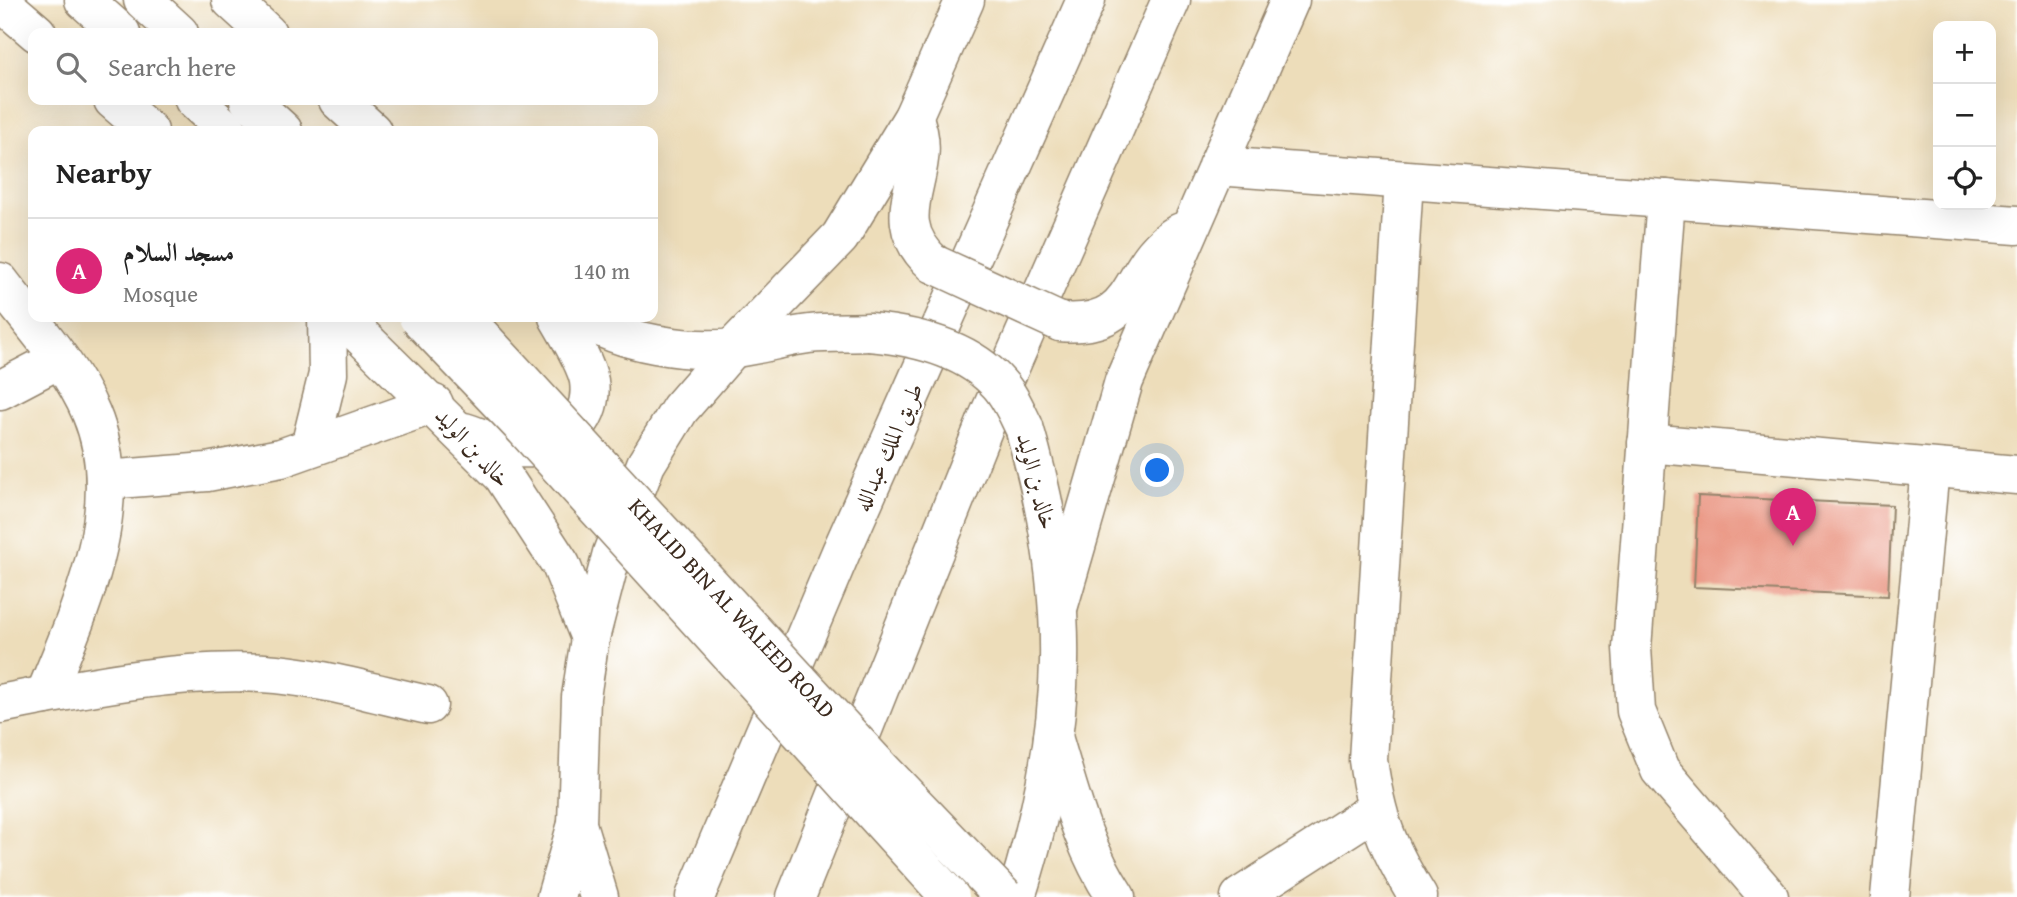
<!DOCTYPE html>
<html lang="en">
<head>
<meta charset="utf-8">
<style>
  body { margin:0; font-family:"Gentium Book Plus",Amiri,serif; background:#f2f2f2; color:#222 }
  .controls { position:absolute; right:21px; top:21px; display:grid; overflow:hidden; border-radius:14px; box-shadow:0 7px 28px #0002 }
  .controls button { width:63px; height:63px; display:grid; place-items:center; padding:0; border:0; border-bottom:2px solid #e0e0e0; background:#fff; color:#222; font:35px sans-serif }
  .you { position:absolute; left:1158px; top:471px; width:24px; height:24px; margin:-18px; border:5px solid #fff; border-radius:50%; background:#1a73e8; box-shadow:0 0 0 10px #1a73e833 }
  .badge { display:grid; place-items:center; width:46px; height:46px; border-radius:50%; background:#db2777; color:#fff; font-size:23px; font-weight:700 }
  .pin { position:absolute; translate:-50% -58px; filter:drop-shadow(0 2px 4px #0008) }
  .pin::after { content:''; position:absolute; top:37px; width:24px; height:21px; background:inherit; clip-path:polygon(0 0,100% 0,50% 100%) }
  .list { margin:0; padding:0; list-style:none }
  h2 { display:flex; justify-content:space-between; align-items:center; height:91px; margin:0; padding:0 28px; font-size:30px }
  h2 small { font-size:23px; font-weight:400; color:#767676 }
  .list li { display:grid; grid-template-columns:46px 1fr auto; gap:21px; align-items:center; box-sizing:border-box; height:105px; padding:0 28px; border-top:2px solid #e0e0e0 }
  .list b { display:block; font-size:26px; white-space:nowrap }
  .list p { margin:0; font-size:23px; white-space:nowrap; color:#767676 }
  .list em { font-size:23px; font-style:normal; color:#767676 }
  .icon { flex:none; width:38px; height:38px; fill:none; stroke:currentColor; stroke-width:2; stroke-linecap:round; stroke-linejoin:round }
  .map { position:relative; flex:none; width:2017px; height:897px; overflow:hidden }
  .search { position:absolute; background:#fff; box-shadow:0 7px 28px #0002; left:28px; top:28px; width:630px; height:77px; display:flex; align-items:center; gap:18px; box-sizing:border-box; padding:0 24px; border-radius:14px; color:#767676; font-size:26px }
  .panel { position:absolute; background:#fff; box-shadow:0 7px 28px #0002; left:28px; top:126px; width:630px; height:196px; border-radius:14px }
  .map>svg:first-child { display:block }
  .building { fill:#ea9582 }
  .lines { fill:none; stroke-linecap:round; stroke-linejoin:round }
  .minor-casing { stroke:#94846c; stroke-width:41 }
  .major-casing { stroke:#94846c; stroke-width:41 }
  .highway-casing { stroke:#94846c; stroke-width:41 }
  .minor { stroke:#fff; stroke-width:38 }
  .major { stroke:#fff; stroke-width:38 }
  .highway { stroke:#fff; stroke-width:38 }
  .major-bridge-casing { stroke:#94846c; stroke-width:41; stroke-linecap:butt }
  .highway-bridge-casing { stroke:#94846c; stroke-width:41; stroke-linecap:butt }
  .major-bridge { stroke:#fff; stroke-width:38 }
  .highway-bridge { stroke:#fff; stroke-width:38 }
  .labels { text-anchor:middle; stroke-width:5; stroke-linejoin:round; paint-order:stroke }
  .street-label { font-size:23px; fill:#3b2a1e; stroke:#fff }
</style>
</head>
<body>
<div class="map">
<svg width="2017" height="897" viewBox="0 0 2017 897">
  <rect width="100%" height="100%" fill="#fff"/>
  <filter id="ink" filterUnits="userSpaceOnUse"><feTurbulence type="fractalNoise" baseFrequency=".0143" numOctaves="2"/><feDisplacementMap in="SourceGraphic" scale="14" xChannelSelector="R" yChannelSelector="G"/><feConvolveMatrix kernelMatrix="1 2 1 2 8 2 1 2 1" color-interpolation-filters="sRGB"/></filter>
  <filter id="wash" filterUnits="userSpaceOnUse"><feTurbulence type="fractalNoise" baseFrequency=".00686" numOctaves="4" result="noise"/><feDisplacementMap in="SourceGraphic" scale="28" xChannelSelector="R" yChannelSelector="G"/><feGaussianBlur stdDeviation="1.57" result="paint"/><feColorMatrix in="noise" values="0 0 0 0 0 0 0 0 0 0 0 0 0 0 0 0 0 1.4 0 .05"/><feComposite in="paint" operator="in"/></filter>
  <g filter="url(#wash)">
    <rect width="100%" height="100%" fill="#edddba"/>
    <g id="blocks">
      <polygon class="building" points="1698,496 1892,505 1888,596 1694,587"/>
    </g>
  </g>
  <g filter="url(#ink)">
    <use href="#blocks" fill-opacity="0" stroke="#94846c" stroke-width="2"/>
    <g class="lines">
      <g class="minor-casing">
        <g id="minor">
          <polyline points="1217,166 2017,225"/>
          <path d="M1404,180L1368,760C1376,818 1387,847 1418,897"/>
          <polyline points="1666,199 1632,648 1636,711 1660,770 1769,897"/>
          <path d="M0,282C31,323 71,365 91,413C130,505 79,611 45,695"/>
          <polyline points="0,390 59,359"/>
          <polyline points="1647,443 2017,475"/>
          <polyline points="310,447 328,374 327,317"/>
          <polyline points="105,480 207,472 281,458 434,404"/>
          <path d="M0,704C85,687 189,666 276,674C327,679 378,694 428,705"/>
          <polyline points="1240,897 1375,810"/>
          <polyline points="1890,897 1930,468"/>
        </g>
      </g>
      <g class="major-casing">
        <g id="major">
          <path d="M913,117C939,173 878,214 934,264"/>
          <path d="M1060,322C1144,329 1123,265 1181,232"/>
          <polyline points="733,348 840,237 913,117 965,0"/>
          <polyline points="1059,605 1124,381 1290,0"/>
          <path d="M1053,737C1071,796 1082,846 1116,897"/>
          <polyline points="556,897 577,824"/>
        </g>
      </g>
      <g class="highway-casing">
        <g id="highway">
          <polyline points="84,0 121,33"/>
          <polyline points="143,0 179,33"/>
          <polyline points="231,0 267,33"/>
          <polyline points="0,1 37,33"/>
          <polyline points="113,100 149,131"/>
          <polyline points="194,100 228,131"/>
          <polyline points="249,100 283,131"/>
          <polyline points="338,100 372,131"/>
          <polyline points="342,317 503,476 561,565 590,638"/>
          <path d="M583,317C620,343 689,353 734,348C760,345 784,337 809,334C829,332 849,333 869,332"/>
          <path d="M464,432C480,437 499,446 516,448C556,452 595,424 589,381C586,363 567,333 558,317"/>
          <polyline points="599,897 577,824 581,697 590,638 612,553 646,464 680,409 733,348"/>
          <polyline points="695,897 841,552 1086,0"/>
          <polyline points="796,897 986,422 1171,0"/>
          <path d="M1016,897C1070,727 1074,598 1024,427"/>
        </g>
      </g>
      <use href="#minor" class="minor"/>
      <use href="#major" class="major"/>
      <use href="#highway" class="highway"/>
      <g class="major-bridge-casing">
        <polyline id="major-bridge" points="934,264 1060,322"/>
      </g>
      <g class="highway-bridge-casing">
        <g id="highway-bridge">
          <polyline points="418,317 525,429 950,897"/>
          <polyline points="463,317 880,768 1004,897"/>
          <path d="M869,332C915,336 967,348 999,384C1010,396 1017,413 1024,427"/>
        </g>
      </g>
      <use href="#major-bridge" class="major-bridge"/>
      <use href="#highway-bridge" class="highway-bridge"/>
    </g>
  </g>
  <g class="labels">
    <g class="street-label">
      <text transform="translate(473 447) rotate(47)" y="8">خالد بن الوليد</text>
      <text transform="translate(888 447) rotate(-66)" y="8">طريق الملك عبدالله</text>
      <text transform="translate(1037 481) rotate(75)" y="8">خالد بن الوليد</text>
      <text transform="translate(732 608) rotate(47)" y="8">KHALID BIN AL WALEED ROAD</text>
    </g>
  </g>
</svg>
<div class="controls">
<button>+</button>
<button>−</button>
<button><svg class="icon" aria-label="locate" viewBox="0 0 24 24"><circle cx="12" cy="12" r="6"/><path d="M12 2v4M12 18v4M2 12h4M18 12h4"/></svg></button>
</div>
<div class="you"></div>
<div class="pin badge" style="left:1793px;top:546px">A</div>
<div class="search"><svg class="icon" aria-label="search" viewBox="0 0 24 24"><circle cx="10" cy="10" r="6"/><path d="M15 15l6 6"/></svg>Search here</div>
<section class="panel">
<h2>Nearby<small></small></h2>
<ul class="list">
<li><span class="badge">A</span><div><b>مسجد السلام</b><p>Mosque</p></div><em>140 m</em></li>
</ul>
</section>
</div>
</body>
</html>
